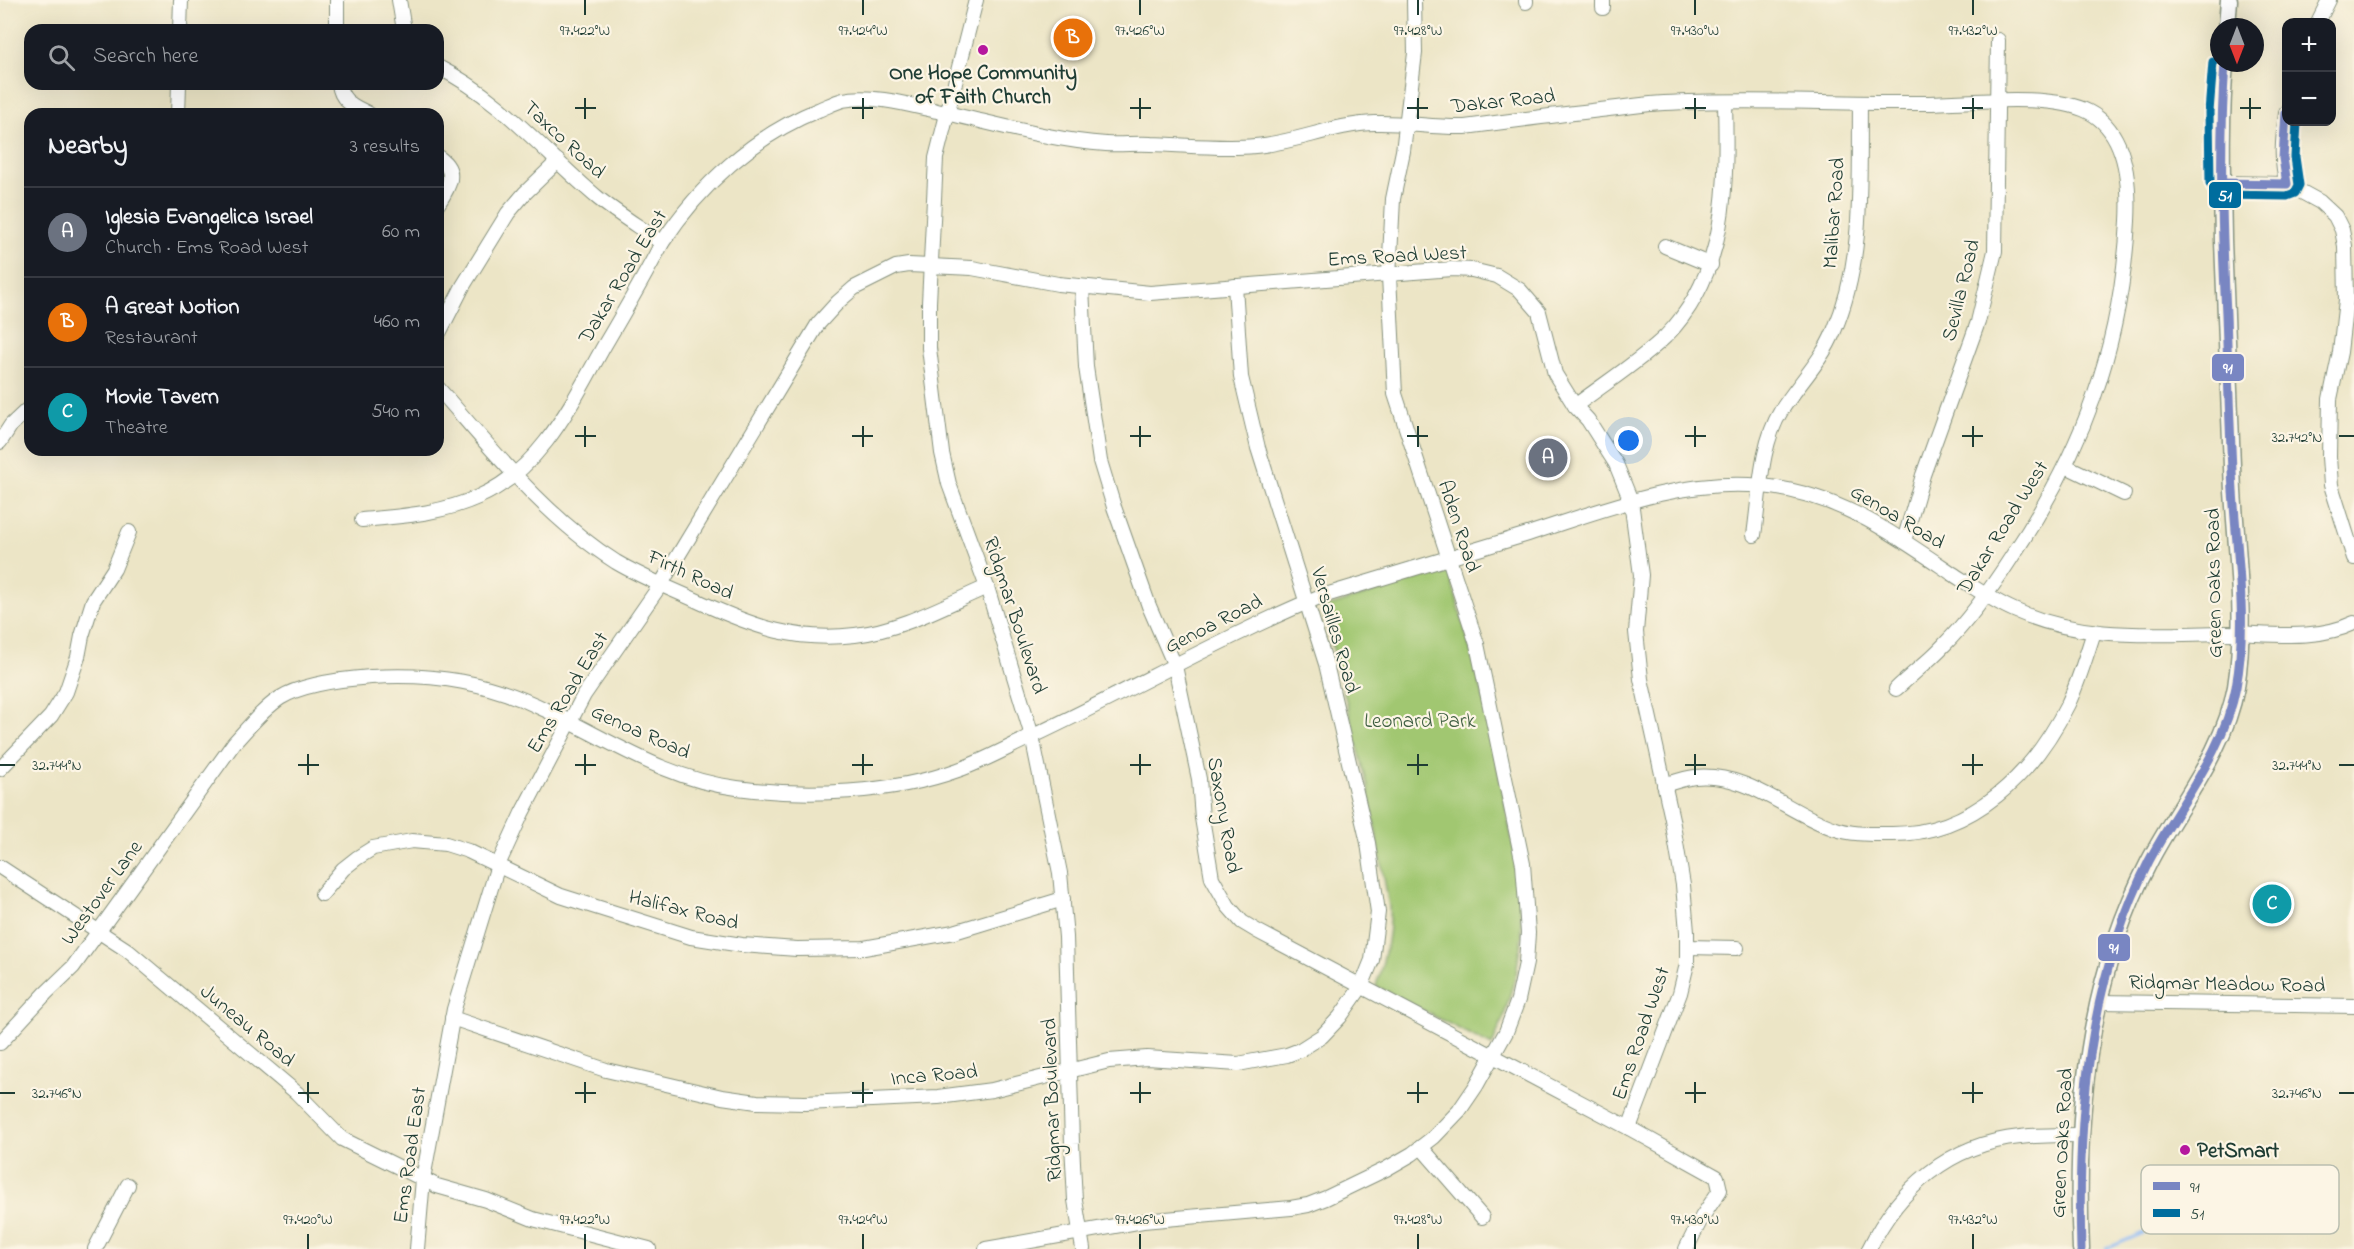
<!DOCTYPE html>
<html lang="en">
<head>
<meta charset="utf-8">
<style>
  body { margin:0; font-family:"Indie Flower",sans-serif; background:#242831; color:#f1f3f6 }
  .controls { position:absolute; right:18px; top:18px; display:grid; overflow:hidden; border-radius:12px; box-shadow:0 6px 24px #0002 }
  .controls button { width:54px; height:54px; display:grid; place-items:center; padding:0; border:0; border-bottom:2px solid #363941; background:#171b24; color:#f1f3f6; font:30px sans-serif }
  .compass { position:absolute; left:2210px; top:18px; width:54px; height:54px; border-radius:50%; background:#171b24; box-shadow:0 6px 24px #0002; rotate:180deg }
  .you { position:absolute; left:1629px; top:441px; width:21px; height:21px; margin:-15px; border:4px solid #fff; border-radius:50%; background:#1a73e8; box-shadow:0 0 0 9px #1a73e833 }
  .badge { display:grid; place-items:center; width:39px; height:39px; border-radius:50%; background:#b45309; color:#fff; font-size:20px; font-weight:700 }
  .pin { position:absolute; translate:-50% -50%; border:3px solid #fff; box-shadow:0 2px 6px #0006 }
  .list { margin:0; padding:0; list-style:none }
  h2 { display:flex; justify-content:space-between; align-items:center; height:78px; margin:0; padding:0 24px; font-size:26px }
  h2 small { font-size:20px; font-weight:400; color:#9ea1a6 }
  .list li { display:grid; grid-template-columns:39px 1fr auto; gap:18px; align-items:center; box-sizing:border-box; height:90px; padding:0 24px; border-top:2px solid #363941 }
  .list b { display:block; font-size:22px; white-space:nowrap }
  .list p { margin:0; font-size:20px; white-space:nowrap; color:#9ea1a6 }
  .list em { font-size:20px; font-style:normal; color:#9ea1a6 }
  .icon { flex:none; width:33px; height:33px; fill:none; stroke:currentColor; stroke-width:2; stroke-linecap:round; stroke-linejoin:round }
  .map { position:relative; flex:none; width:2354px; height:1249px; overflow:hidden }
  .search { position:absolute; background:#171b24; box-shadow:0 6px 24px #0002; left:24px; top:24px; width:420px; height:66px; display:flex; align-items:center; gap:15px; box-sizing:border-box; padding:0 21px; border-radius:18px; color:#9ea1a6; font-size:22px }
  .panel { position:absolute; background:#171b24; box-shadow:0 6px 24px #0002; left:24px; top:108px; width:420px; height:348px; border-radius:18px }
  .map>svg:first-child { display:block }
  .green { fill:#a1c771; stroke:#608252; stroke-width:1.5 }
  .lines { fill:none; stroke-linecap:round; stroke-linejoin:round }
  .stream { stroke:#89b8f4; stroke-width:3 }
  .minor-casing { stroke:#86917d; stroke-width:16 }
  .major-casing { stroke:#86917d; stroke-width:19 }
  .minor { stroke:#fff; stroke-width:14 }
  .major { stroke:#fff; stroke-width:16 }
  .bus-1-casing { stroke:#fcf5e5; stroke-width:14 }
  .bus-2-casing { stroke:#fcf5e5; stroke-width:14 }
  .bus-1 { stroke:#7986c2; stroke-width:9 }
  .bus-2 { stroke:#006d9e; stroke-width:9 }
  .ticks { fill:none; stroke:#1f3d34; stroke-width:2 }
  .poi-dot { fill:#b5179e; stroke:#fcf5e5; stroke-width:2 }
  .labels { text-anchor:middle; stroke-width:4.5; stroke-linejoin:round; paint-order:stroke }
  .poi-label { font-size:21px; font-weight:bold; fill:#1f3d34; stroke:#fcf5e5 }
  .street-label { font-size:21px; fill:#1f3d34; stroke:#fcf5e5 }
  .park-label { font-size:21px; fill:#406043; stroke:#fcf5e5 }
  .key { fill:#fcf5e5; stroke:#babeb0; stroke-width:1.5 }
  .key-label { font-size:16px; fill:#1f3d34 }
  .ticks-label { font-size:15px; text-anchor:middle; fill:#1f3d34; stroke:#fcf5e5; stroke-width:4.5; stroke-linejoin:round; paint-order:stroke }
  .line-badge { stroke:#fcf5e5; stroke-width:2 }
  .badge-label { font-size:16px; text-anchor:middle; font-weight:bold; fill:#fff }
</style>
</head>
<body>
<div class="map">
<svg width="2354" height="1249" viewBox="0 0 2354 1249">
  <rect width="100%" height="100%" fill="#fcf5e5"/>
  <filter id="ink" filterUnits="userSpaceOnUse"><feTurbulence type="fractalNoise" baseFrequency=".0167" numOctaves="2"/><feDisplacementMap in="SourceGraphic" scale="12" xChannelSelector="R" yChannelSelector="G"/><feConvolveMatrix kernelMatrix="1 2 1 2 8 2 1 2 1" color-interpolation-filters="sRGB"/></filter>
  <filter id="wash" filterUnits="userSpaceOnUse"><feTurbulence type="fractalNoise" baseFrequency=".008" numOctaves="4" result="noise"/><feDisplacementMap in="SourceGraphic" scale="24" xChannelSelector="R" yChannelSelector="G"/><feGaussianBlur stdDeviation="1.35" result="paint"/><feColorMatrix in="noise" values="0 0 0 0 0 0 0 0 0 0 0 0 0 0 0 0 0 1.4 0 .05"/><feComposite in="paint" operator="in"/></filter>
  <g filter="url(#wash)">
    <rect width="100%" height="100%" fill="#ece5c6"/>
    <path class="green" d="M1444,570L1450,575L1485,703L1517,864L1522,935L1516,974L1504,1016L1492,1046L1376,986C1384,959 1391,935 1389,906L1368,787L1324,613L1327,607Z"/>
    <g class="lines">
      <polyline class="stream" points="2106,1249 2157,1227"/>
    </g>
  </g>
  <g filter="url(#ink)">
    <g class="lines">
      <g class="minor-casing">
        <g id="minor">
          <polyline points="337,0 337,30"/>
          <polyline points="399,0 404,30"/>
          <polyline points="976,0 936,158 929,303 929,348 942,453 949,484 987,587 1032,736 1060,873 1066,937 1072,1144 1075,1200 1083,1249"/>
          <polyline points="1603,0 1603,8"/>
          <polyline points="1526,2 1526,0"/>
          <polyline points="2318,22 2329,0"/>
          <polyline points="180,30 181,0"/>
          <path d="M438,67C504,100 543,152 598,198C618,214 641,228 662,243"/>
          <path d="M339,84C341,102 354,106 369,114"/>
          <path d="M2286,113C2283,137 2280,161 2287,184"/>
          <polyline points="178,114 179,84"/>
          <path d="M438,157C459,171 449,187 438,204"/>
          <polyline points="2222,183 2287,184 2320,202 2335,216 2342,230 2345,246 2346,300 2340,352 2330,399 2329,457 2331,485 2354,558"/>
          <polyline points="1665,246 1711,265"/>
          <polyline points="1082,287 1086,367 1100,461 1114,507 1149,606 1175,666 1199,779 1202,818 1212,878 1228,906 1242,922 1257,931 1629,1128 1717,1177 1720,1190 1702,1217 1686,1249"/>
          <polyline points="438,335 463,286 508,213 525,193 558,161"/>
          <path d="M438,388C492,449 546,518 616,562C643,578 674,590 702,603C755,627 796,642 855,635C901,630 945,605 987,587"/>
          <path d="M1575,406C1605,383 1639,362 1666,336C1728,273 1727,183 1725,102"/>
          <polyline points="0,442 11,425 30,407"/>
          <polyline points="2066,466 2124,494"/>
          <path d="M362,520C402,516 440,514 478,497C541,470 572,403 604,346C624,312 644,278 662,243C700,185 754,136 818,110C826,107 835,102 843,100C871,94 910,105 937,111C993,123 1049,140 1106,144C1121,145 1136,143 1151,144C1186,145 1221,149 1255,146C1296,143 1334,124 1375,123C1405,122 1435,128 1465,127C1510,121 1555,115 1600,110C1621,108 1643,104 1664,103C1750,98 1836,104 1922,103C1966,103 2051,92 2089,112C2127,132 2130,184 2128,221C2121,350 2082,452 2011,558C1991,589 1970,619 1944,645C1929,661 1912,674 1896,689"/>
          <path d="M1754,535C1760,495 1760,445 1781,411C1798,384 1822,361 1834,331C1865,259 1859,179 1860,103"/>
          <polyline points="1904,541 1923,475 1978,322 1995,251 1998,40"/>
          <polyline points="0,769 51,716 66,692 78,657 82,636 93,601 114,569 129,532"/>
          <path d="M1664,785C1674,782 1685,778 1695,777C1749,772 1786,812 1833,828C1852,835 1871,834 1892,834C1973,834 2033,774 2068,704C2079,681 2086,656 2094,632"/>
          <polyline points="0,867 127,950 297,1093 342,1139 437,1186 486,1200 533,1219 649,1249"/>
          <polyline points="322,894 343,869 357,858 373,848 412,841 446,844 468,851 561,896 691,937 742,945 797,949 864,948 954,932 1063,899"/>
          <polyline points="1687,947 1737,948"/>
          <polyline points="2100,1002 2354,1006"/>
          <polyline points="452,1018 606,1070 722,1097 757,1102 805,1103 938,1097 992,1090 1109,1061 1147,1058 1238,1064 1287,1055 1300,1050 1322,1036 1340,1017 1361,987 1372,960 1378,912 1368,843 1326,664 1258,448 1241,377 1235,286"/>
          <path d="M0,1043L46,993L73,967L234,743C248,728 262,710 280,698C302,684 345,679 371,677C435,673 490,682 548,711C609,740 668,780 737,788C806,797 892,794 958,770C984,761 1008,747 1033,736C1129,691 1221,638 1319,597C1388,576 1458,555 1528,534C1603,510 1682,478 1762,486C1837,493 1892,533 1953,574C1973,587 1993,601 2014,610C2083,641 2152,634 2224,633C2267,633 2314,642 2354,623"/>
          <polyline points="1421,1147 1482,1217"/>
          <polyline points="95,1249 128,1185"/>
          <polyline points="417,1249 423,1179 454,1009 498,865 522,813 584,695 661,584 818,324 838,302 854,288 896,267 909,265 972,268 1058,284 1150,293 1452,269 1472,270 1497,276 1520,290 1539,312 1555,374 1575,406 1588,420 1616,464 1631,501 1641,575 1636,632 1641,679 1672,819 1683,885 1687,932 1687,964 1680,993 1629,1128"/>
          <polyline points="986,1249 1143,1221 1291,1208 1308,1205 1326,1198 1386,1169 1412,1154 1434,1137 1459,1111 1476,1086 1506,1032 1518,1000 1526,963 1528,933 1523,864 1477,644 1395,394 1389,276 1393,199 1403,151 1415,53 1414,0"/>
          <path d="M1869,1249C1899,1188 1950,1144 2020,1137C2039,1135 2060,1135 2079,1135"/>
        </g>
      </g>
      <g class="major-casing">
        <g id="major">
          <polyline points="2227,27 2229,0"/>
          <path d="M2081,1249C2075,1117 2087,981 2149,862C2179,804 2224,753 2236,687C2246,623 2237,556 2233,491C2230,408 2226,324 2223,240C2222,181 2220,122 2225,63"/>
        </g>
      </g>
      <use href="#minor" class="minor"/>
      <use href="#major" class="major"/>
      <g class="bus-1-casing">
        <g id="bus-1">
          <polyline points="2222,183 2287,184 2283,158 2286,113"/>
          <path d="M2081,1249C2077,1116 2088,982 2149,861C2179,804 2224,752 2236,687C2248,623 2237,556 2233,491C2230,432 2228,373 2226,314C2222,230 2219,147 2225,63"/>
        </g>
      </g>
      <g class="bus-2-casing">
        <polyline id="bus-2" points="2213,62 2209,112 2210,183 2215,193 2222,195 2287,196 2295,193 2299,185 2295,157 2297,122"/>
      </g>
      <use href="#bus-1" class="bus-1"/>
      <use href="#bus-2" class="bus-2"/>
    </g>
  </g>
  <path class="ticks" d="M585,0V15M863,0V15M1140,0V15M1418,0V15M1695,0V15M1973,0V15M585,98V119M863,98V119M1140,98V119M1418,98V119M1695,98V119M1973,98V119M2250,98V119M575,108H596M852,108H873M1130,108H1151M1407,108H1428M1685,108H1706M1962,108H1983M2240,108H2261M585,426V447M863,426V447M1140,426V447M1418,426V447M1695,426V447M1973,426V447M575,436H596M852,436H873M1130,436H1151M1407,436H1428M1685,436H1706M1962,436H1983M2339,436H2354M308,754V775M585,754V775M863,754V775M1140,754V775M1418,754V775M1695,754V775M1973,754V775M0,765H15M298,765H319M575,765H596M852,765H873M1130,765H1151M1407,765H1428M1685,765H1706M1962,765H1983M2339,765H2354M308,1082V1103M585,1082V1103M863,1082V1103M1140,1082V1103M1418,1082V1103M1695,1082V1103M1973,1082V1103M0,1093H15M298,1093H319M575,1093H596M852,1093H873M1130,1093H1151M1407,1093H1428M1685,1093H1706M1962,1093H1983M2339,1093H2354M308,1234V1249M585,1234V1249M863,1234V1249M1140,1234V1249M1418,1234V1249M1695,1234V1249M1973,1234V1249"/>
  <g class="poi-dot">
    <circle cx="983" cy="50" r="6"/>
    <circle cx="2185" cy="1150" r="6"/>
  </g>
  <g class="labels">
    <g class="poi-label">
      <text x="983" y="79">One Hope Community<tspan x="983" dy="24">of Faith Church</tspan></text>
      <text x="2197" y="1157" text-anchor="start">PetSmart</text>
    </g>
    <g class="street-label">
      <text transform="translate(1503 100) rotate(-6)" y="7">Dakar Road</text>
      <text transform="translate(565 139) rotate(43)" y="7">Taxco Road</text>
      <text transform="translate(1833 213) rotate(-86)" y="7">Malibar Road</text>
      <text transform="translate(1397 255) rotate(-3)" y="7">Ems Road West</text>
      <text transform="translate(622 276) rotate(-59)" y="7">Dakar Road East</text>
      <text transform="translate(1960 290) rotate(-76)" y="7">Sevilla Road</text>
      <text transform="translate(1898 516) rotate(31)" y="7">Genoa Road</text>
      <text transform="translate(1460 526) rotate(72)" y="7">Aden Road</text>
      <text transform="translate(2002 527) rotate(-58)" y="7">Dakar Road West</text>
      <text transform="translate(691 574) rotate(25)" y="7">Firth Road</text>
      <text transform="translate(2213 583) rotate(-91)" y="7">Green Oaks Road</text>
      <text transform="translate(1016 615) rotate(72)" y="7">Ridgmar Boulevard</text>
      <text transform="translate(1213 623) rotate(-27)" y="7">Genoa Road</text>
      <text transform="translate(1336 630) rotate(74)" y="7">Versailles Road</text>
      <text transform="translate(567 692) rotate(-59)" y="7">Ems Road East</text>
      <text transform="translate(641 731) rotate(24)" y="7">Genoa Road</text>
      <text transform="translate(1225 815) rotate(80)" y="7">Saxony Road</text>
      <text transform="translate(101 892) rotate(-54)" y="7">Westover Lane</text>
      <text transform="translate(684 909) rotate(14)" y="7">Halifax Road</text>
      <text transform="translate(2227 983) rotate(1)" y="7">Ridgmar Meadow Road</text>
      <text transform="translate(248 1025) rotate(40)" y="7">Juneau Road</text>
      <text transform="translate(1640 1033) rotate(-71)" y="7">Ems Road West</text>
      <text transform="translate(934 1074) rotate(-5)" y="7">Inca Road</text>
      <text transform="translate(1051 1100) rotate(-92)" y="7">Ridgmar Boulevard</text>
      <text transform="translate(2061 1143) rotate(-87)" y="7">Green Oaks Road</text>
      <text transform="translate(409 1155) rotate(-82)" y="7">Ems Road East</text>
    </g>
    <g class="park-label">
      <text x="1420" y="727">Leonard Park</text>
    </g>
  </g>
  <rect x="2141" y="1165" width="198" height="69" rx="9" class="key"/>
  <rect x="2153" y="1182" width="27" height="8" fill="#7986c2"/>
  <rect x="2153" y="1209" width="27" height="8" fill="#006d9e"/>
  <g class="key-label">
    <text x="2190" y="1192">91</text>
    <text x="2190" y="1219">51</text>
  </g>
  <g class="ticks-label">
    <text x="585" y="35">97.422°W</text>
    <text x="863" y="35">97.424°W</text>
    <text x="1140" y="35">97.426°W</text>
    <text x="1418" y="35">97.428°W</text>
    <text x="1695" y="35">97.430°W</text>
    <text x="1973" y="35">97.432°W</text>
    <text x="2297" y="442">32.742°N</text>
    <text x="2297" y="770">32.744°N</text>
    <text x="57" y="770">32.744°N</text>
    <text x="2297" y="1098">32.746°N</text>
    <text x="57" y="1098">32.746°N</text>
    <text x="308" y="1224">97.420°W</text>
    <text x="585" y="1224">97.422°W</text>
    <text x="863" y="1224">97.424°W</text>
    <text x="1140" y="1224">97.426°W</text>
    <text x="1418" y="1224">97.428°W</text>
    <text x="1695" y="1224">97.430°W</text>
    <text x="1973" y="1224">97.432°W</text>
  </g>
  <g class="line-badge">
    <rect x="2208" y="181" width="34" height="28" rx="6" fill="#006d9e"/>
    <rect x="2211" y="353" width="34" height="29" rx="6" fill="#7986c2"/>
    <rect x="2097" y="933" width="34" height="29" rx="6" fill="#7986c2"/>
  </g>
  <g class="badge-label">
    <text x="2225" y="201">51</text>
    <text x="2228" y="373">91</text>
    <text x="2114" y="953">91</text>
  </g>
</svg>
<div class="controls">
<button>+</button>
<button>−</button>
</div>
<svg class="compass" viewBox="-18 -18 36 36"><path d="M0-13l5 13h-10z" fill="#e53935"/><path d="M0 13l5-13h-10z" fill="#9ea1a6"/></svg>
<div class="you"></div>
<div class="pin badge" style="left:1548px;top:458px;background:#6b7280">A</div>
<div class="pin badge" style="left:1073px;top:38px;background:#e8710a">B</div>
<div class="pin badge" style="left:2272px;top:904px;background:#0f9aa8">C</div>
<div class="search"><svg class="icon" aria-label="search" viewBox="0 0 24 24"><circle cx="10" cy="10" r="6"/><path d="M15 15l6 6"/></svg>Search here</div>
<section class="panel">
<h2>Nearby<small>3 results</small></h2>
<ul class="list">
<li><span class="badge" style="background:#6b7280">A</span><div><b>Iglesia Evangelica Israel</b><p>Church · Ems Road West</p></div><em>60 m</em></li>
<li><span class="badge" style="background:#e8710a">B</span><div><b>A Great Notion</b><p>Restaurant</p></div><em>460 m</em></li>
<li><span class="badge" style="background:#0f9aa8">C</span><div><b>Movie Tavern</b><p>Theatre</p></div><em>540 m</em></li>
</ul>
</section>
</div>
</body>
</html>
